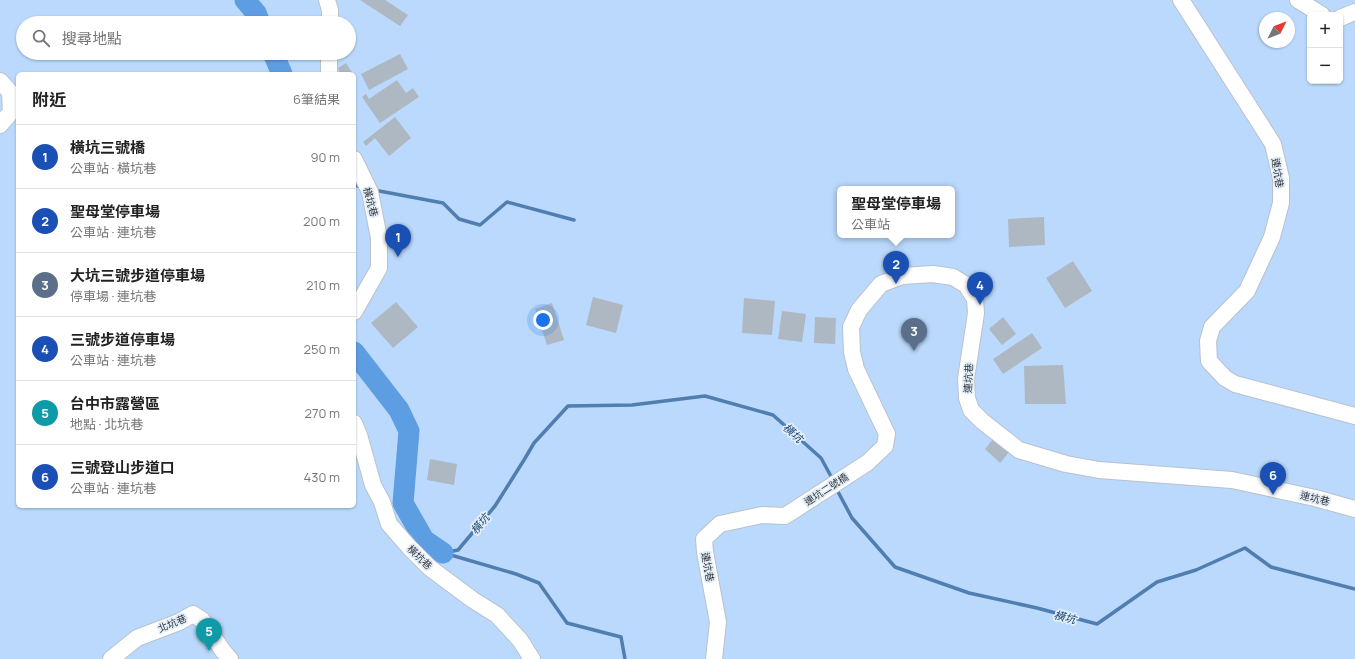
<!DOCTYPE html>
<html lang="zh-TW">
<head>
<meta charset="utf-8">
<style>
  body { margin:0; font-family:Manrope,"Noto Sans TC",sans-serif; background:#f2f2f2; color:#222 }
  .controls { position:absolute; right:12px; top:12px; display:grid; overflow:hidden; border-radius:6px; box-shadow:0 1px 3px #0004 }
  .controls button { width:36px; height:36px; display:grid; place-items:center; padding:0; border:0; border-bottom:1px solid #e0e0e0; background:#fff; color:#222; font:20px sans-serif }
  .compass { position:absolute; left:1259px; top:12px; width:36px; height:36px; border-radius:50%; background:#fff; box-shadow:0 1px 3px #0004; rotate:48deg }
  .you { position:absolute; left:543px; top:320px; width:14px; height:14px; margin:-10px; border:3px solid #fff; border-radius:50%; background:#1a73e8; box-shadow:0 0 0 6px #1a73e833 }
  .badge { display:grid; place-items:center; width:26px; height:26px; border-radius:50%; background:#111827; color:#fff; font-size:13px; font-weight:700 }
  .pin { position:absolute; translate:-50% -33px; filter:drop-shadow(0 1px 2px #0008) }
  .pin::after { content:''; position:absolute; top:21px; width:14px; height:12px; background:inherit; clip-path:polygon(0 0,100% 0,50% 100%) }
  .popup { position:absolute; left:837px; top:186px; width:118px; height:52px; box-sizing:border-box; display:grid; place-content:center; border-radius:6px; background:#fff; filter:drop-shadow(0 1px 3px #0005); font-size:13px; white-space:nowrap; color:#767676 }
  .popup b { font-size:15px; color:#222 }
  .popup::after { content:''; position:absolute; left:50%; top:100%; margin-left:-8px; border:8px solid transparent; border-top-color:#fff }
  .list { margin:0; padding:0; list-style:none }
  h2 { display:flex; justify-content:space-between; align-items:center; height:52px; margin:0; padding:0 16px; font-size:17px }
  h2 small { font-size:13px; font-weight:400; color:#767676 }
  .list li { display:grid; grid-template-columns:26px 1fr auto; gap:12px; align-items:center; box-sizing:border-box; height:64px; padding:0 16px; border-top:1px solid #e0e0e0 }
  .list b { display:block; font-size:15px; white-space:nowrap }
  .list p { margin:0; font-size:13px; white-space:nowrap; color:#767676 }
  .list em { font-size:13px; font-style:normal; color:#767676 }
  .icon { flex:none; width:22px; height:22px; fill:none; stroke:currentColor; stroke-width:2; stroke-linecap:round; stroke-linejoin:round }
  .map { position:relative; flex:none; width:1355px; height:659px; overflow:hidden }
  .search { position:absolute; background:#fff; box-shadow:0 1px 3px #0004; left:16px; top:16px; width:340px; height:44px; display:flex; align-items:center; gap:10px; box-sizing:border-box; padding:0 14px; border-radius:22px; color:#767676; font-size:15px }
  .panel { position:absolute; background:#fff; box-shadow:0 1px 3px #0004; left:16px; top:72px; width:340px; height:436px; border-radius:6px }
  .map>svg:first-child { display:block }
  .green { fill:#bad9fc; fill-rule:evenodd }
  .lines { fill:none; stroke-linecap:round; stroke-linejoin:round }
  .stream { stroke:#507eb0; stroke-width:3.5 }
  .river { stroke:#5d9de1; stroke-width:21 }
  .building { fill:#aeb8c3 }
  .minor-casing { stroke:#b8c2cd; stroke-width:18 }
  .minor { stroke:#fff; stroke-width:16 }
  .labels { text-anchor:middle; stroke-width:3.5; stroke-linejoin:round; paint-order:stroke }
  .street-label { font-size:10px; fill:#33373c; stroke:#e3eef9 }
  .water-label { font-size:11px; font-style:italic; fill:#1c4875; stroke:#e3eef9 }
</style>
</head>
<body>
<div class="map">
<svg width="1355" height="659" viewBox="0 0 1355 659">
  <rect width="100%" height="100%" fill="#e3eef9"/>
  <path class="green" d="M0,0H1355V659H0ZM1310,15H1340V81H1310ZM1265,18H1289V42H1265ZM23,23H349V53H23ZM18,74H354V506H18ZM840,189H952V235H840Z"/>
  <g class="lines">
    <g class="stream">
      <polyline points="354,185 362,187"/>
      <polyline points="374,190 443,203 459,219 480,225 507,202 574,220"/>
      <polyline points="836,488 852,518 895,567 969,593 1037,608 1097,624 1157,582 1196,570 1245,548 1271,567 1355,589"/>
      <polyline points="443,553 458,550 495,506 524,460 534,443 568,406 632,405 705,396 773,415 821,458 833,480"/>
      <polyline points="444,553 516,574 539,583 567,623 621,637 625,659"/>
    </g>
    <g class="river">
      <polyline points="245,0 256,13 260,23"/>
      <polyline points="273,53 282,74"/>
      <polyline points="354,352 399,410 409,431 403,503 424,540 443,553"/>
    </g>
  </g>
  <g class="building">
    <polygon points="360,0 385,0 408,15 400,26"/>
    <polygon points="400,54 408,69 369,90 361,74"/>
    <polygon points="346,63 353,74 340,74 338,68"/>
    <polygon points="397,80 406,93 413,88 419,97 380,123 362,97 366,94 369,99"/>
    <polygon points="395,117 411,138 389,156 375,138 366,146 363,142"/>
    <polygon points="1044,217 1045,245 1009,247 1008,219"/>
    <polygon points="1073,261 1092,291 1065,308 1046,278"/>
    <polygon points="593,297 623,305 616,333 586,325"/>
    <polygon points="744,298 775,301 772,335 742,333"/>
    <polygon points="396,302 418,327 393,348 371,323"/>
    <polygon points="552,303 564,340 547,345 535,309"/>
    <polygon points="782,311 806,314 802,342 778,339"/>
    <polygon points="815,317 836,318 835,344 814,343"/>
    <polygon points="1003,317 1016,334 1002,345 989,329"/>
    <polygon points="1032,333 1042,348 1003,374 993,359"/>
    <polygon points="1063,365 1066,404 1025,404 1024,366"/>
    <polygon points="994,438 1009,452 1000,463 985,449"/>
    <polygon points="430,459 457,464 454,485 427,480"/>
  </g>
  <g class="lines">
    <g class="minor-casing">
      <g id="minor">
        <polyline points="327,0 330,10 330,23"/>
        <polyline points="1181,0 1273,144 1281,178 1281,203 1272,237 1247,291 1212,327 1208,341 1209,361 1225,378 1235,384 1355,416"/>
        <polyline points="1298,0 1322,15"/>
        <polyline points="1340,18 1355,12"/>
        <polyline points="329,74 329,53"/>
        <polyline points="0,81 10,92 11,112 0,125"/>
        <polyline points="354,159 370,192 379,238 379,268 354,312"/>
        <polyline points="354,423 359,435 373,485 382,502 389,524 409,547 430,568 473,600 497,615 520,640 532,659"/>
        <polyline points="111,659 137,638 179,622 193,614 202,620 223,651 230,659"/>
        <polyline points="714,659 718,622 705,552 704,539 720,524 762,515 785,516 867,463 885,446 887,434 856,369 852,352 851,327 859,310 881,284 902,276 933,274 953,277 966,285 975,299 976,313 966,379 967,398 971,410 982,421 1019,450 1066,464 1099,470 1232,480 1315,498 1355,509"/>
      </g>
    </g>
    <use href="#minor" class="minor"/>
  </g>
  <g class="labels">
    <g class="street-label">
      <text transform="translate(1278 173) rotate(81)" y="4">連坑巷</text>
      <text transform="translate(371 202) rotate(75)" y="4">橫坑巷</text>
      <text transform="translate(968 378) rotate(-87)" y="4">連坑巷</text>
      <text transform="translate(826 489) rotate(-33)" y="4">連坑二號橋</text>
      <text transform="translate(1315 498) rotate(14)" y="4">連坑巷</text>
      <text transform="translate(420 557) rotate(44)" y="4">橫坑巷</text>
      <text transform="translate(708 567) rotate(80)" y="4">連坑巷</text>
      <text transform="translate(172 623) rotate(-23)" y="4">北坑巷</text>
    </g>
    <g class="water-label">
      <text transform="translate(793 433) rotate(42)" y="4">橫坑</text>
      <text transform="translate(480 524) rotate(-50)" y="4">橫坑</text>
      <text transform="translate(1065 617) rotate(14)" y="4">橫坑</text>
    </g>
  </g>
</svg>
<div class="controls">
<button>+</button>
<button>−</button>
</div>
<svg class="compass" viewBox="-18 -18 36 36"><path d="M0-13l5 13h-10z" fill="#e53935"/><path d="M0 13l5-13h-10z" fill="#767676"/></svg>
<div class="you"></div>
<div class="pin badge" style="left:398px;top:257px;background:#1a4fb4">1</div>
<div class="pin badge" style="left:896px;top:284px;background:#1a4fb4">2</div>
<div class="popup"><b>聖母堂停車場</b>公車站</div>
<div class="pin badge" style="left:914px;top:351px;background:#5c6f8a">3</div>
<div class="pin badge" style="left:980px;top:305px;background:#1a4fb4">4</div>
<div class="pin badge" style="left:209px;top:651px;background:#0f9aa8">5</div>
<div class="pin badge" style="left:1273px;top:495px;background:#1a4fb4">6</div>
<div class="search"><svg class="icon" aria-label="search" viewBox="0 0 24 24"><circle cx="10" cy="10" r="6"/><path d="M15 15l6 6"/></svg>搜尋地點</div>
<section class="panel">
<h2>附近<small>6筆結果</small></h2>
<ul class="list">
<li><span class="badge" style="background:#1a4fb4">1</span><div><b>橫坑三號橋</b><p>公車站 · 橫坑巷</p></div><em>90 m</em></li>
<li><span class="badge" style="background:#1a4fb4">2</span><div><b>聖母堂停車場</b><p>公車站 · 連坑巷</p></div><em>200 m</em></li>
<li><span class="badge" style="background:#5c6f8a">3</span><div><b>大坑三號步道停車場</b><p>停車場 · 連坑巷</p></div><em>210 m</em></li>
<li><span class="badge" style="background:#1a4fb4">4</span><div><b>三號步道停車場</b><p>公車站 · 連坑巷</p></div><em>250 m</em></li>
<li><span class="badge" style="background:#0f9aa8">5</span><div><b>台中市露營區</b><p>地點 · 北坑巷</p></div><em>270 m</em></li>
<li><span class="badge" style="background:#1a4fb4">6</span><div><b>三號登山步道口</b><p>公車站 · 連坑巷</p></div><em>430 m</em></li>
</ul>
</section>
</div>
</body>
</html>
